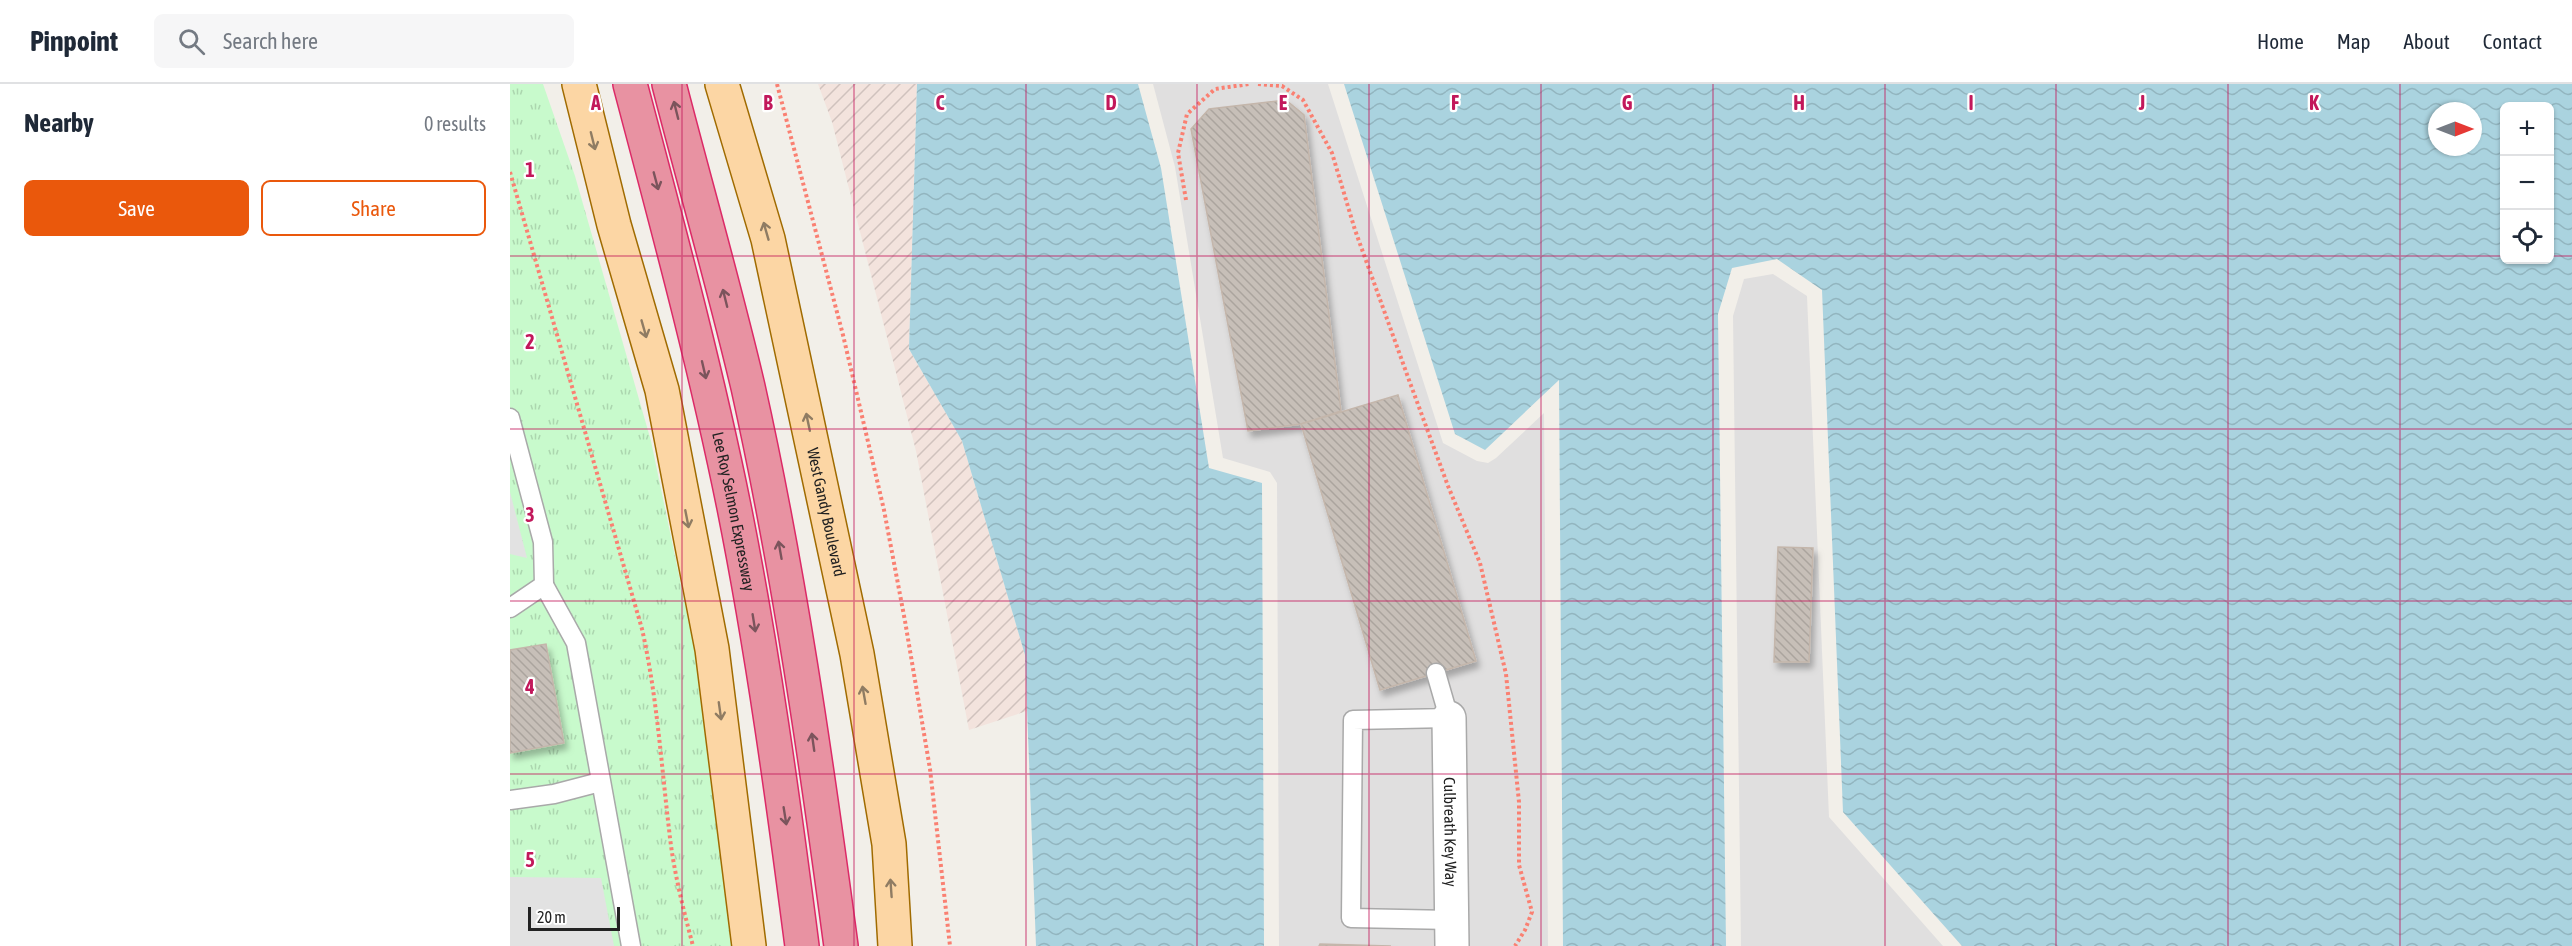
<!DOCTYPE html>
<html lang="en">
<head>
<meta charset="utf-8">
<style>
  body { margin:0; font-family:"Asap Condensed",sans-serif; background:#f6f6f7; color:#1f2937 }
  .controls { position:absolute; right:18px; top:18px; display:grid; overflow:hidden; border-radius:9px; box-shadow:0 2px 4px #0004 }
  .controls button { width:54px; height:54px; display:grid; place-items:center; padding:0; border:0; border-bottom:2px solid #e0e1e3; background:#fff; color:#1f2937; font:30px sans-serif }
  .compass { position:absolute; left:1918px; top:18px; width:54px; height:54px; border-radius:50%; background:#fff; box-shadow:0 2px 4px #0004; rotate:90deg }
  .scale { position:absolute; left:18px; bottom:15px; width:92px; box-sizing:border-box; padding-left:6px; border:3px solid #222; border-top:0; font-size:16px; line-height:21px; white-space:nowrap; color:#222; -webkit-text-stroke:4px #fff; paint-order:stroke }
  .list { margin:0; padding:0; list-style:none }
  h2 { display:flex; justify-content:space-between; align-items:center; height:78px; margin:0; padding:0 24px; font-size:26px }
  h2 small { font-size:20px; font-weight:400; color:#747a83 }
  .actions { display:flex; gap:12px; padding:18px 24px }
  .actions a { flex:1; padding:14px 0; border:2px solid #ea580c; border-radius:9px; text-align:center; font-size:21px; color:#ea580c }
  .actions .main { background:#ea580c; color:#fff }
  .icon { flex:none; width:33px; height:33px; fill:none; stroke:currentColor; stroke-width:2; stroke-linecap:round; stroke-linejoin:round }
  .map { position:relative; flex:none; width:2062px; height:862px; overflow:hidden }
  header { display:flex; align-items:center; gap:36px; box-sizing:border-box; height:84px; padding:0 30px; background:#fff; border-bottom:2px solid #e0e1e3 }
  header strong { font-size:28px }
  nav { display:flex; gap:33px; margin-inline-start:auto; font-size:21px }
  .search { width:420px; height:54px; background:#f6f6f7; display:flex; align-items:center; gap:15px; box-sizing:border-box; padding:0 21px; border-radius:9px; color:#747a83; font-size:22px }
  main { display:flex }
  aside { flex:1; background:#fff }
  .map>svg:first-child { display:block }
  .residential { fill:#e0dfdf }
  .military { fill:url(#military-furrows) }
  .park { fill:url(#park-tufts) }
  .parking { fill:#e2e2e2 }
  .water { fill:url(#water-waves); fill-rule:evenodd }
  .building { fill:url(#building-back-hatch); stroke:#c4b6ab; stroke-width:1.5; filter:url(#shadow) }
  .lines { fill:none; stroke-linecap:round; stroke-linejoin:round }
  .service-casing { stroke:#a9a9a9; stroke-width:21 }
  .minor-casing { stroke:#a9a9a9; stroke-width:36 }
  .primary-casing { stroke:#a06b00; stroke-width:36 }
  .motorway-casing { stroke:#dc2a67; stroke-width:36 }
  .path { stroke:#fa8072; stroke-width:4; stroke-dasharray:3 3; stroke-linecap:butt }
  .service { stroke:#fff; stroke-width:18 }
  .minor { stroke:#fff; stroke-width:33 }
  .primary { stroke:#fcd6a4; stroke-width:33 }
  .motorway { stroke:#e892a2; stroke-width:33 }
  .oneway { stroke:#7b545c }
  .oneway2 { stroke:#8f7c63 }
  .grid { fill:none; stroke:#c2185b; stroke-width:1.5; stroke-opacity:0.55 }
  .labels { text-anchor:middle; stroke-width:4.5; stroke-linejoin:round; paint-order:stroke }
  .street-label { font-size:16px; fill:#222; stroke:#fff }
  .grid-label { font-size:20px; text-anchor:middle; font-weight:bold; fill:#c2185b; stroke:#fff; stroke-width:4.5; stroke-linejoin:round; paint-order:stroke }
</style>
</head>
<body>
<header>
<strong>Pinpoint</strong>
<div class="search"><svg class="icon" aria-label="search" viewBox="0 0 24 24"><circle cx="10" cy="10" r="6"/><path d="M15 15l6 6"/></svg>Search here</div>
<nav><a>Home</a><a>Map</a><a>About</a><a>Contact</a></nav>
</header>
<main>
<aside>
<h2>Nearby<small>0 results</small></h2>
<ul class="list">
</ul>
<div class="actions"><a class="main">Save</a><a>Share</a></div>
</aside>
<div class="map">
<svg width="2062" height="862" viewBox="0 0 2062 862">
  <defs>
    <pattern id="military-furrows" width="10" height="10" patternUnits="userSpaceOnUse" patternTransform="scale(1.5)"><rect width="10" height="10" fill="#f3e3dd"/><path d="M-1 1l2-2M0 10L10 0M9 11l2-2" fill="none" stroke="#d0c2bd"/></pattern>
    <pattern id="park-tufts" width="24" height="20" patternUnits="userSpaceOnUse" patternTransform="scale(1.5)"><rect width="24" height="20" fill="#c8facc"/><path d="M3 7l-1-3M5 7V3M7 7l1-3M15 17l-1-3M17 17v-4M19 17l1-3" fill="none" stroke="#acd6af"/></pattern>
    <pattern id="water-waves" width="16" height="10" patternUnits="userSpaceOnUse" patternTransform="scale(1.5)"><rect width="16" height="10" fill="#aad3df"/><path d="M0 5q4-4 8 0t8 0" fill="none" stroke="#92b5bf"/></pattern>
    <pattern id="building-back-hatch" width="6" height="6" patternUnits="userSpaceOnUse" patternTransform="scale(1.5)"><rect width="6" height="6" fill="#c7bfb8"/><path d="M-1 5l2 2M0 0l6 6M5-1l2 2" fill="none" stroke="#aba49e"/></pattern>
    <filter id="shadow"><feDropShadow dx="3.5" dy="6" stdDeviation="3" flood-color="#0004"/></filter>
  </defs>
  <rect width="100%" height="100%" fill="#f2efe9"/>
  <g class="residential">
    <polygon points="643,0 818,0 933,359 967,377 978,379 986,374 1034,329 1038,862 769,862 767,399 760,388 713,374 665,83"/>
    <polygon points="1263,190 1297,212 1319,733 1433,862 1231,862 1223,232 1234,195"/>
  </g>
  <polygon class="military" points="308,0 407,0 399,265 452,357 515,571 517,627 459,646 406,367 322,38"/>
  <polygon class="park" points="0,0 33,0 65,92 141,357 221,741 239,862 0,862"/>
  <g class="parking">
    <polygon points="0,408 17,474 0,470"/>
    <polygon points="0,793 91,794 104,862 0,862"/>
  </g>
  <g class="water">
    <polygon points="407,0 628,0 651,84 699,384 752,399 754,862 526,862 515,571 452,357 399,265"/>
    <path d="M834,0H2062V862H1452L1333,728L1312,206L1267,175L1222,184L1208,230L1216,862H1053L1049,296L975,366L945,350ZM1994,22H2040V176H1994ZM1927,27H1963V63H1927Z"/>
  </g>
  <g class="building">
    <polygon points="776,16 794,31 831,327 791,340 738,347 681,45 699,25"/>
    <polygon points="888,311 966,577 870,606 791,340"/>
    <polygon points="1268,463 1303,464 1299,578 1264,578"/>
    <polygon points="36,560 54,659 0,669 0,566"/>
    <polygon points="810,860 881,862 809,862"/>
  </g>
  <g class="lines">
    <g class="service-casing">
      <g id="service">
        <polyline points="0,334 33,458 34,501 0,524"/>
        <polyline points="34,501 66,559 121,862"/>
        <polyline points="926,589 939,634 843,636 841,834 942,836"/>
        <polyline points="0,716 44,710 90,698"/>
      </g>
    </g>
    <g class="minor-casing">
      <g id="minor">
        <path id="s1" d="M939,634L942,862"/>
      </g>
    </g>
    <g class="primary-casing">
      <g id="primary">
        <polyline points="69,0 104,141 152,306 202,565 239,862"/>
        <path id="s2" d="M212,0L258,155L347,570L379,760L385,862"/>
      </g>
    </g>
    <g class="motorway-casing">
      <g id="motorway">
        <path id="s3" d="M120,0C157,140 195,280 224,423C253,568 273,715 292,862"/>
        <path d="M159,0C185,101 214,201 238,303C279,487 306,675 331,862"/>
      </g>
    </g>
    <g class="path">
      <polyline points="267,0 333,251 374,426 395,537 420,685 440,862"/>
      <polyline points="748,0 772,2 793,16 822,69 845,146 899,296 938,402 970,479 996,590 1009,718 1009,781 1022,828 1015,846 1005,862"/>
      <path d="M0,88L132,545C147,612 151,678 159,745C163,785 173,824 183,862"/>
      <polyline points="676,116 668,69 677,30 705,5 739,0"/>
    </g>
    <use href="#service" class="service"/>
    <use href="#minor" class="minor"/>
    <use href="#primary" class="primary"/>
    <use href="#motorway" class="motorway"/>
  </g>
  <defs><path id="oneway-shaft" d="M-6 0H5M1.5-3L5.5 0L1.5 3" fill="none" stroke-width="1.6" stroke-linecap="round" stroke-linejoin="round" transform="scale(1.5)"/></defs>
  <g class="oneway">
    <use href="#oneway-shaft" transform="translate(166 26) rotate(-104)"/>
    <use href="#oneway-shaft" transform="translate(146 97) rotate(75)"/>
    <use href="#oneway-shaft" transform="translate(215 214) rotate(-104)"/>
    <use href="#oneway-shaft" transform="translate(194 286) rotate(77)"/>
    <use href="#oneway-shaft" transform="translate(270 466) rotate(-100)"/>
    <use href="#oneway-shaft" transform="translate(244 539) rotate(81)"/>
    <use href="#oneway-shaft" transform="translate(303 658) rotate(-98)"/>
    <use href="#oneway-shaft" transform="translate(275 732) rotate(81)"/>
  </g>
  <g class="oneway2">
    <use href="#oneway-shaft" transform="translate(83 57) rotate(76)"/>
    <use href="#oneway-shaft" transform="translate(256 147) rotate(-106)"/>
    <use href="#oneway-shaft" transform="translate(134 245) rotate(74)"/>
    <use href="#oneway-shaft" transform="translate(298 338) rotate(-102)"/>
    <use href="#oneway-shaft" transform="translate(177 435) rotate(79)"/>
    <use href="#oneway-shaft" transform="translate(354 611) rotate(-100)"/>
    <use href="#oneway-shaft" transform="translate(210 627) rotate(82)"/>
    <use href="#oneway-shaft" transform="translate(381 804) rotate(-94)"/>
  </g>
  <path class="grid" d="M172,0V862M344,0V862M516,0V862M687,0V862M859,0V862M1031,0V862M1203,0V862M1375,0V862M1546,0V862M1718,0V862M1890,0V862M0,172H1994M2040,172H2062M0,345H2062M0,517H2062M0,690H2062"/>
  <g class="labels">
    <g class="street-label">
      <text dy="6" stroke="none"><textPath href="#s3" startOffset="440">Lee Roy Selmon Expressway</textPath></text>
      <text dy="6" stroke="none"><textPath href="#s2" startOffset="441">West Gandy Boulevard</textPath></text>
      <text dy="6" stroke="none"><textPath href="#s1" startOffset="114">Culbreath Key Way</textPath></text>
    </g>
  </g>
  <g class="grid-label">
    <text x="86" y="26">A</text>
    <text x="258" y="26">B</text>
    <text x="430" y="26">C</text>
    <text x="601" y="26">D</text>
    <text x="773" y="26">E</text>
    <text x="945" y="26">F</text>
    <text x="1117" y="26">G</text>
    <text x="1289" y="26">H</text>
    <text x="1461" y="26">I</text>
    <text x="1632" y="26">J</text>
    <text x="1804" y="26">K</text>
    <text x="20" y="93">1</text>
    <text x="20" y="265">2</text>
    <text x="20" y="438">3</text>
    <text x="20" y="610">4</text>
    <text x="20" y="783">5</text>
  </g>
</svg>
<div class="controls">
<button>+</button>
<button>−</button>
<button><svg class="icon" aria-label="locate" viewBox="0 0 24 24"><circle cx="12" cy="12" r="6"/><path d="M12 2v4M12 18v4M2 12h4M18 12h4"/></svg></button>
</div>
<svg class="compass" viewBox="-18 -18 36 36"><path d="M0-13l5 13h-10z" fill="#e53935"/><path d="M0 13l5-13h-10z" fill="#747a83"/></svg>
<div class="scale">20 m</div>
</div>
</main>
</body>
</html>
